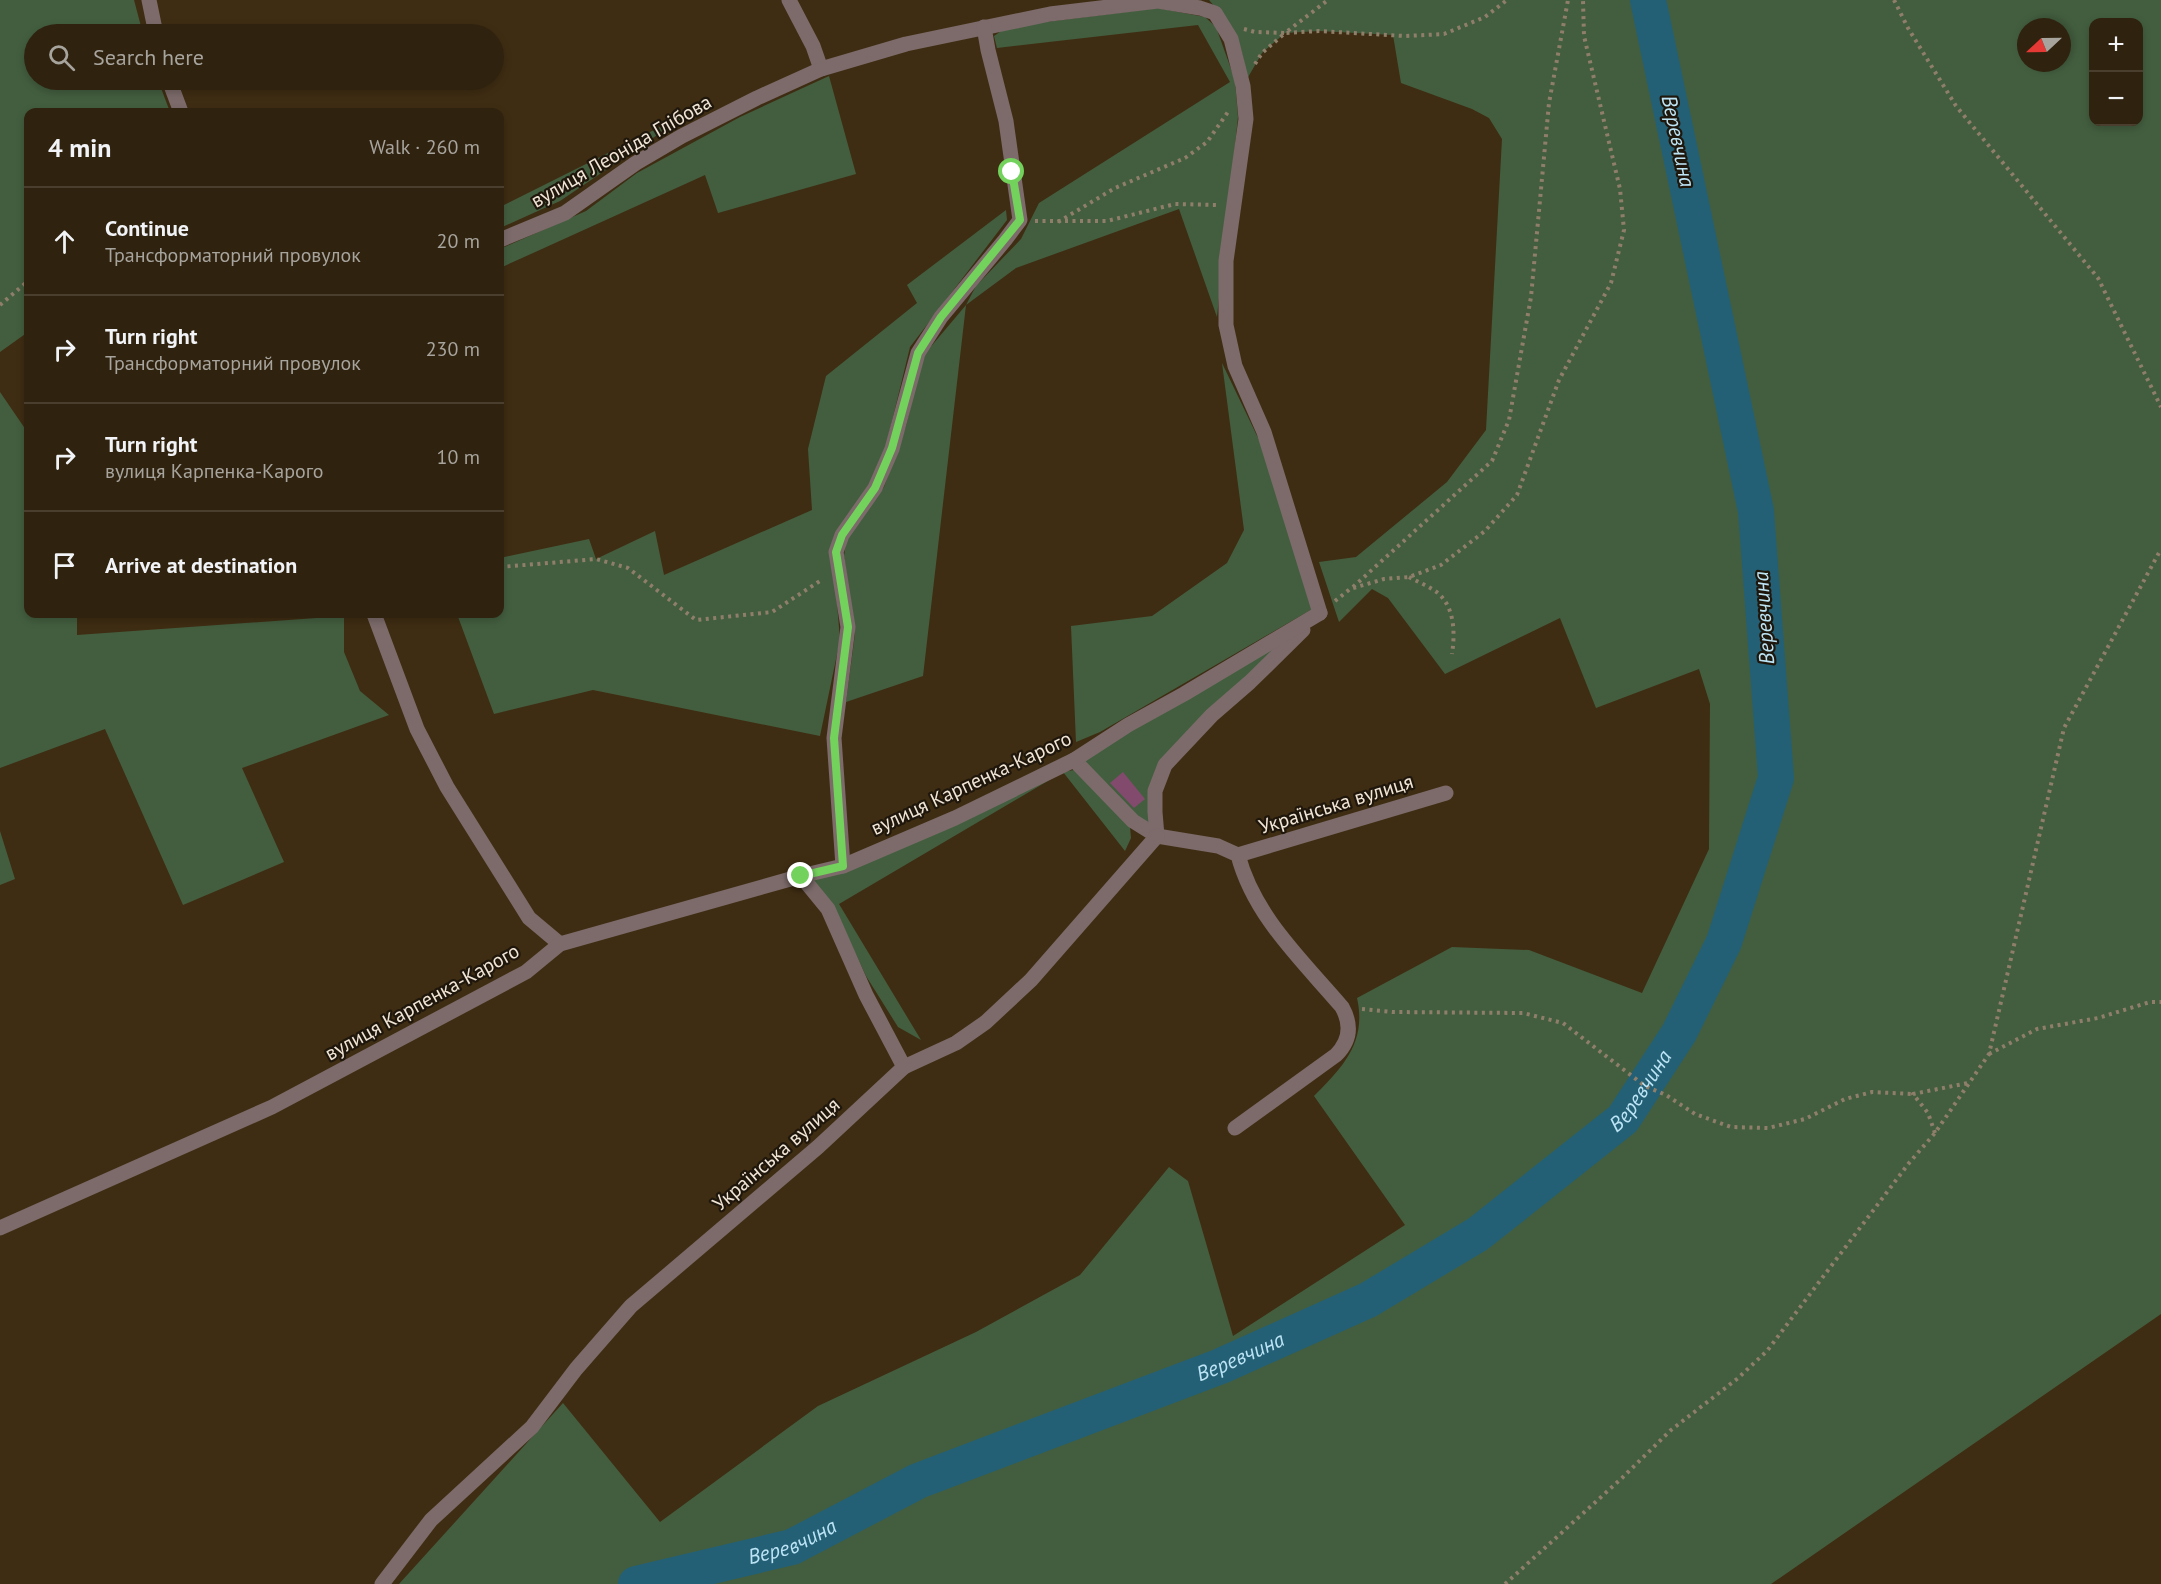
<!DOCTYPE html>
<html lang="en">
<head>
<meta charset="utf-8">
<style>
  body { margin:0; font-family:"PT Sans",sans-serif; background:#372a17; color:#f1f3f6 }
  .controls { position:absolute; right:18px; top:18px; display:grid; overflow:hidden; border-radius:12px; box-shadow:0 3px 9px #0003 }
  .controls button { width:54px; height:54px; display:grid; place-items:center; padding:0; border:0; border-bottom:2px solid #4a3f2e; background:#2f220e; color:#f1f3f6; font:30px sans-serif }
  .compass { position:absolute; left:2017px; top:18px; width:54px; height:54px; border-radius:50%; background:#2f220e; box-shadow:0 3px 9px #0003; rotate:248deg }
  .stop { position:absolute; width:18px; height:18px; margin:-14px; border:4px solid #73d25c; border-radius:50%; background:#fff }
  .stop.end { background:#73d25c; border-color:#fff; box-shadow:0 2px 6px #0008 }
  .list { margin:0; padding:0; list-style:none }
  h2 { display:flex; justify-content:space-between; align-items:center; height:78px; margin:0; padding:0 24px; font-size:26px }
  h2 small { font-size:20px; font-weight:400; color:#a7a49e }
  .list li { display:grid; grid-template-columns:39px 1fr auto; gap:18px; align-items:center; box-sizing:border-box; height:108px; padding:0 24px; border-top:2px solid #4a3f2e }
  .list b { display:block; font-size:22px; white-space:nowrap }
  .list p { margin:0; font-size:20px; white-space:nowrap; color:#a7a49e }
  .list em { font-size:20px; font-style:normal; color:#a7a49e }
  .icon { flex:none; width:33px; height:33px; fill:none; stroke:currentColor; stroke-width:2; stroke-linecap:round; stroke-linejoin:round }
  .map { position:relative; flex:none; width:2161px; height:1584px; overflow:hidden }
  .search { position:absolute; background:#2f220e; box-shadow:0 3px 9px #0003; left:24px; top:24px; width:480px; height:66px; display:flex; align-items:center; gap:15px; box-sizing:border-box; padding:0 21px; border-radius:33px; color:#a7a49e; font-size:22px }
  .panel { position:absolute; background:#2f220e; box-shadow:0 3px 9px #0003; left:24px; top:108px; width:480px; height:510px; border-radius:12px }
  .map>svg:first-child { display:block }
  .green { fill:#435e3f; fill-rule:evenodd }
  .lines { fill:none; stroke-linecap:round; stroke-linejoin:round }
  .river { stroke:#236076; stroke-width:36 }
  .building { fill:#824a6c }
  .path { stroke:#8f7f6a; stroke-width:4; stroke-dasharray:3 4.5; stroke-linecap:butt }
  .minor { stroke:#7c6b6a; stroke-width:15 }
  .route { stroke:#73d25c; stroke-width:8 }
  .labels { text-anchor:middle; stroke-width:4.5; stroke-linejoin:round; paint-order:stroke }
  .street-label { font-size:20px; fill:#f1e5d6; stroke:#1f170c }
  .water-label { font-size:21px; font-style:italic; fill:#bce4f5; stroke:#1f170c }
</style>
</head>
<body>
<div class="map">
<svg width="2161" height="1584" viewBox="0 0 2161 1584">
  <rect width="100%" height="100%" fill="#3f2d13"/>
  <g class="green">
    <polygon points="0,0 134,0 143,34 34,34 34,80 158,80 170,112 28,112 28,332 0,352"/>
    <path d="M1209,0H2161V1314L1771,1584H399L563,1403L660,1522L818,1406L976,1332L1080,1275L1169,1167L1188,1181L1233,1336L1405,1225L1314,1096C1343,1067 1367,1042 1357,998L1452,947L1529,950L1642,993L1709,849L1710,704L1699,669L1596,708L1560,618L1445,674L1388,598L1372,589L1339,622L1319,562L1356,557L1447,482L1486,430L1502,139L1489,118L1472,109L1401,83L1393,35L1319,31L1285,33L1262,53L1247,79C1241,39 1236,30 1209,0ZM2094,22H2138V122H2094ZM2026,27H2062V63H2026Z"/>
    <polygon points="1157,8 1205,17 1216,27 1235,80 1238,117 1217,317 1179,209 1016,268 966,305 923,676 846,702 855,634 844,556 847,536 884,487 906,426 923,356 966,305 976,286 1021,239 1039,203 1230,82 1198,25 997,48 994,36 1007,27"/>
    <polygon points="829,76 856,174 718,213 705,175 500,268 500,249 586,211 637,173 740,117"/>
    <polygon points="694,110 560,201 500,228 500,207"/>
    <polygon points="1006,210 1007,220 910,347 883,458 866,491 832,542 840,640 820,736 593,690 494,714 457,614 500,614 500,558 589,539 596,559 655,531 664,575 812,510 808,449 826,376 917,303 907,285"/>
    <polygon points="1222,363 1260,442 1314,608 1100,732 1076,742 1071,626 1152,616 1227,563 1244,530"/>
    <polygon points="0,392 28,433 28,614 77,614 77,635 344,616 344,652 360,691 389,715 242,768 284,862 183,905 105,729 0,768"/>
    <polygon points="1296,631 1164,758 1152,828 1137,818 1080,762"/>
    <polygon points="1074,770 1130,827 1131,838 1125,851 1063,772 839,904 921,1040 898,1027 866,976 832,903 812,880 1063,772"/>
    <polygon points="0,831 15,879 0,885"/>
  </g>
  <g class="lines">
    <path class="river" id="s1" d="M636,1584L792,1547L918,1481L1221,1366L1368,1300L1478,1234L1623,1119L1679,1033L1724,942L1776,778L1756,511L1648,0"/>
  </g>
  <polygon class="building" points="1123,772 1145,799 1134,808 1110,783"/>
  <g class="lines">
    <g class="path">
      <polyline points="1894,0 1908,28 1956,106 2098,278 2161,407"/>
      <polyline points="1244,29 1255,32 1285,33 1328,0"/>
      <polyline points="1255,64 1262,53 1285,33 1319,31 1405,36 1444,34 1485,17 1507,0"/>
      <polyline points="1035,221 1107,221 1175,204 1217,205"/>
      <polyline points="1058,222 1115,188 1185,158 1207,142 1228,112"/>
      <polyline points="0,305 28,281"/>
      <polyline points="500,567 596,559 628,568 696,620 772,612 823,579"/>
      <path d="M1409,577C1418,582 1431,587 1439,594C1455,609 1455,634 1452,654"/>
      <polyline points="1353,587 1492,461 1509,420 1531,297 1549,103 1568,0"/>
      <polyline points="1335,601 1350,589 1384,579 1409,577 1441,565 1485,531 1517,495 1559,380 1611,283 1624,230 1620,189 1584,36 1583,0"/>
      <polyline points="1362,1009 1393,1012 1523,1013 1563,1023 1645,1086 1666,1095 1695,1114 1731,1127 1768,1128 1805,1119 1845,1099 1872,1092 1913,1094"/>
      <polyline points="1989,1054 2037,1029 2098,1018 2150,1002 2161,1002"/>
      <polyline points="1935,1133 1928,1113 1913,1094 1968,1083"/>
      <polyline points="1505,1584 1622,1478 1671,1430 1737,1379 1767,1351 1909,1163 1935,1133 1989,1054 2064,728 2161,549"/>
    </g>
    <g class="minor">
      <polyline points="149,0 156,34"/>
      <polyline points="789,0 813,46 821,69"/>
      <polyline points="169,80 181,112"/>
      <polyline points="500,240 565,213 636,163 682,136 757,98 821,69 906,44 1050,14 1158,1 1200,8 1215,13 1231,39 1243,86 1246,119 1226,261 1226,325 1235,366 1264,432 1320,613"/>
      <polyline points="374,614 417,729 447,787 529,918 560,944"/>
      <path d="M1074,760L1133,821L1157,836L1218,846L1238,855C1254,916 1302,960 1342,1007C1352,1025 1350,1041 1336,1055L1235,1128"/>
      <polyline points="1157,836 1155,812 1155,791 1165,765 1212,715 1250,682 1303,630"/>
      <polyline points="1238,855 1446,793"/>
      <polyline points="843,866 834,738 848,627 836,552 842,535 875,488 892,449 918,353 941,317 1005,240 1020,220 1006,121 988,50 984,27"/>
      <polyline points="801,876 828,909 866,995 904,1067"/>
      <polyline points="0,1228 272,1107 526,972 560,944 801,876 843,866 955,818 1074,760 1128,725 1184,694 1320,613"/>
      <polyline points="382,1584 431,1520 532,1427 576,1369 631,1306 818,1147 904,1067 956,1043 986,1022 1031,980 1157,836"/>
    </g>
  </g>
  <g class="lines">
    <polyline class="route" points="801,876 843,866 834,738 848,627 836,552 842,535 875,488 892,448 918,353 941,317 1020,220 1012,172"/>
  </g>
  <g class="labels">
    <g class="street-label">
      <text transform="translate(621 151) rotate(-30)" y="7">вулиця Леоніда Глібова</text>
      <text transform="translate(971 783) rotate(-25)" y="7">вулиця Карпенка-Карого</text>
      <text transform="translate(1336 804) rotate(-17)" y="7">Українська вулиця</text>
      <text transform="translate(422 1002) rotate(-29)" y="7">вулиця Карпенка-Карого</text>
      <text transform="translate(776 1154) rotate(-41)" y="7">Українська вулиця</text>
    </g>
    <g class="water-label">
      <text transform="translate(1678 141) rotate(78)" y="7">Веревчина</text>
      <text transform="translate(1764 618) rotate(-94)" y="7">Веревчина</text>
      <text dy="7" stroke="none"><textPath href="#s1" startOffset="1134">Веревчина</textPath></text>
      <text dy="7" stroke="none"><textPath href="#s1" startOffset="648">Веревчина</textPath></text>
      <text dy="7" stroke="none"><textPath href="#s1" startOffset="162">Веревчина</textPath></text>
    </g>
  </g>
</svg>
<div class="controls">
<button>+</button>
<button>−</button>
</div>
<svg class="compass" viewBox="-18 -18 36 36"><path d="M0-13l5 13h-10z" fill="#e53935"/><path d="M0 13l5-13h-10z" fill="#a7a49e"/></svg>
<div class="stop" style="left:1012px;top:172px"></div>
<div class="stop end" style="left:801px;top:876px"></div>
<div class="search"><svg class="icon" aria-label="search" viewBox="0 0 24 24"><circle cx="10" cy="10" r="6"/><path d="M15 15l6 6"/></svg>Search here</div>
<section class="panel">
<h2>4 min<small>Walk · 260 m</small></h2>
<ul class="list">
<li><svg class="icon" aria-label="ahead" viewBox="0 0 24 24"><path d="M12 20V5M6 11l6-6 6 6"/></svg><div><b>Continue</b><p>Трансформаторний провулок</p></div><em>20 m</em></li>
<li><svg class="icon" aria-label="right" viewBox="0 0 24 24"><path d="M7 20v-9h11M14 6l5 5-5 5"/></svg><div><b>Turn right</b><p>Трансформаторний провулок</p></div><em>230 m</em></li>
<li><svg class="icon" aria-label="right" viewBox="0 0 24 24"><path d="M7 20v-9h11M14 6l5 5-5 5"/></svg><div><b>Turn right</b><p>вулиця Карпенка-Карого</p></div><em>10 m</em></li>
<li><svg class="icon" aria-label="arrive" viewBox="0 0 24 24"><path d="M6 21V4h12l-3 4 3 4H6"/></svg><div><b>Arrive at destination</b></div></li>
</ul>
</section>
</div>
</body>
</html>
